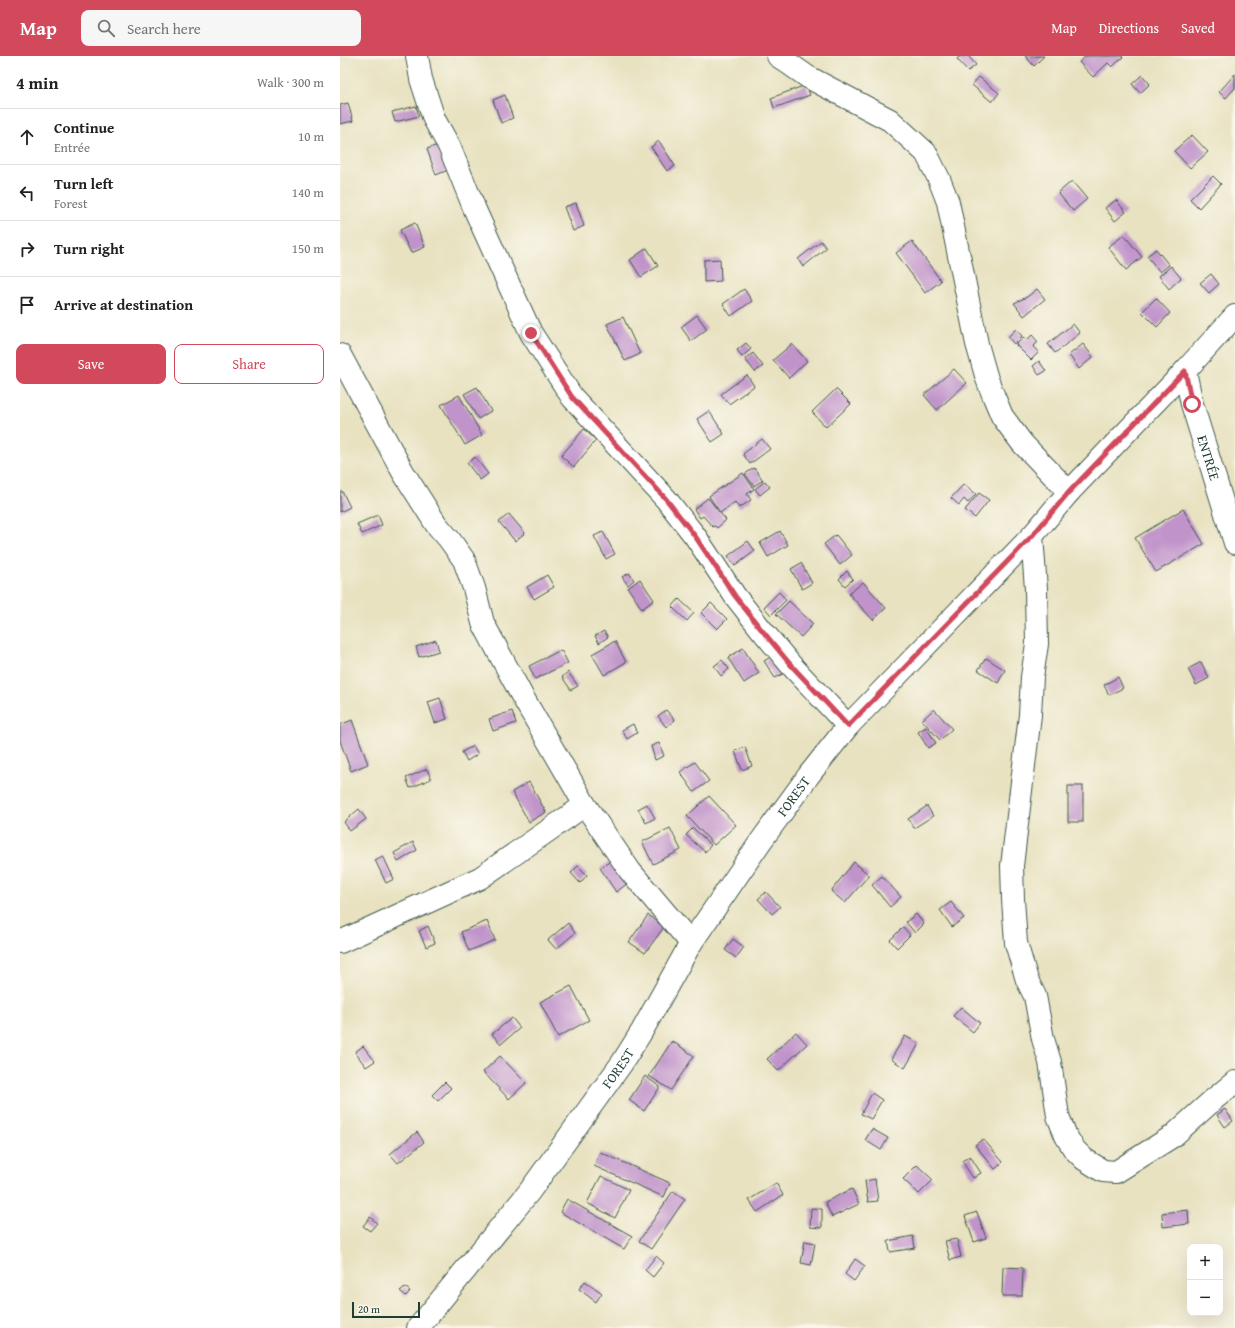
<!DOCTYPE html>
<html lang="en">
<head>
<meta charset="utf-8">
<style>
  body { margin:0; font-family:"Gentium Book Plus",serif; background:#f6f6f6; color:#202124 }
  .controls { position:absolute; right:12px; bottom:12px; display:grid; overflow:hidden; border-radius:8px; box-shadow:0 4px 16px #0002 }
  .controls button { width:36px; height:36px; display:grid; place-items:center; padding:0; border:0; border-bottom:1px solid #e0e0e0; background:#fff; color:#202124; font:20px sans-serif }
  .scale { position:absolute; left:12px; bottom:10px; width:68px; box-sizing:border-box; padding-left:4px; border:2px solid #1f3d34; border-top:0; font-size:11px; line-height:14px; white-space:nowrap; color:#1f3d34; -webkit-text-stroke:3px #fbf7ec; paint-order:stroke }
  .stop { position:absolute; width:12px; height:12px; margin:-9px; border:3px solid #d1495b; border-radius:50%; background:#fff }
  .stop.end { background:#d1495b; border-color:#fff; box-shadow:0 1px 4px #0008 }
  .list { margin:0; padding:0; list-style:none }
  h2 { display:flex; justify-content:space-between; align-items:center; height:52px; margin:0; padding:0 16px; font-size:17px }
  h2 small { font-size:13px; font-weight:400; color:#757577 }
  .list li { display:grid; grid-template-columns:26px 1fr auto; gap:12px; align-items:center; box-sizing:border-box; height:56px; padding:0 16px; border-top:1px solid #e0e0e0 }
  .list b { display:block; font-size:15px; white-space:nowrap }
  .list p { margin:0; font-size:13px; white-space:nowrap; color:#757577 }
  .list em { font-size:13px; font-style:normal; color:#757577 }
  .actions { display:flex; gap:8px; padding:12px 16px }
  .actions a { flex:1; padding:9px 0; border:1px solid #d1495b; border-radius:8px; text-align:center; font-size:14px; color:#d1495b }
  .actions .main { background:#d1495b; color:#fff }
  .icon { flex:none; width:22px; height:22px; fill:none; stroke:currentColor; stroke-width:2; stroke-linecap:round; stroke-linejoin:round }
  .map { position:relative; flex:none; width:895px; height:1272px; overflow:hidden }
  header { display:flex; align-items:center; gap:24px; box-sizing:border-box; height:56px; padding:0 20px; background:#d1495b; color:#fff }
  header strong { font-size:19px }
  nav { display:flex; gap:22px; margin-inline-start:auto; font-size:14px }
  .search { width:280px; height:36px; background:#f6f6f6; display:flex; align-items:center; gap:10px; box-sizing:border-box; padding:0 14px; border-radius:8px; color:#757577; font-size:15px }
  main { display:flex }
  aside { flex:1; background:#fff }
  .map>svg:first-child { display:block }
  .building { fill:#c093ca }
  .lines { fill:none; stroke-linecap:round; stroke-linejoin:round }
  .minor-casing { stroke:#3d5649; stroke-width:24 }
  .minor { stroke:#fff; stroke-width:22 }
  .route { stroke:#d1495b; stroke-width:5 }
  .labels { text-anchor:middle; stroke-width:3; stroke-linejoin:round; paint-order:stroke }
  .street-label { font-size:14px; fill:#1f3d34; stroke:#fbf7ec }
</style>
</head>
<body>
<header>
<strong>Map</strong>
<div class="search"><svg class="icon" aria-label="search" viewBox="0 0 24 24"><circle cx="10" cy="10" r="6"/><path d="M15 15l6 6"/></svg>Search here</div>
<nav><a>Map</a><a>Directions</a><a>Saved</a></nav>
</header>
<main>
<aside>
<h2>4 min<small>Walk · 300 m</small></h2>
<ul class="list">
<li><svg class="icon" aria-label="ahead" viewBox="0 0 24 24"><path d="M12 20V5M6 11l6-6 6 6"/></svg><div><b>Continue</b><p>Entrée</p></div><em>10 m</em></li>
<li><svg class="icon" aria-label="left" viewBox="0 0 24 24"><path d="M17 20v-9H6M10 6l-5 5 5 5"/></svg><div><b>Turn left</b><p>Forest</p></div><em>140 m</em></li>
<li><svg class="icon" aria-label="right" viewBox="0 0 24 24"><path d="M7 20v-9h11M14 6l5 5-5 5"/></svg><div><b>Turn right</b></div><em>150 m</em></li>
<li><svg class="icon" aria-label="arrive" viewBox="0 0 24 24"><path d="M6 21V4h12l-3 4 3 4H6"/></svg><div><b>Arrive at destination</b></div></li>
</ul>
<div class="actions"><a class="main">Save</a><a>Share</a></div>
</aside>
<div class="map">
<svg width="895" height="1272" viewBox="0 0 895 1272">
  <rect width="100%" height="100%" fill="#fbf7ec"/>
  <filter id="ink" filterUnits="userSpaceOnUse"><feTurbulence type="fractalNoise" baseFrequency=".025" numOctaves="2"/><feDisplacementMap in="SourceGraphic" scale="8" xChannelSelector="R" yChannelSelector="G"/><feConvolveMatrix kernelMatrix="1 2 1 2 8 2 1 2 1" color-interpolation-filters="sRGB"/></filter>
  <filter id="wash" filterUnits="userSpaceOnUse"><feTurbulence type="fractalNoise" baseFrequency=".012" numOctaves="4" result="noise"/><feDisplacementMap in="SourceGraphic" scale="16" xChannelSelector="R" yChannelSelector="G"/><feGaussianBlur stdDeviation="0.9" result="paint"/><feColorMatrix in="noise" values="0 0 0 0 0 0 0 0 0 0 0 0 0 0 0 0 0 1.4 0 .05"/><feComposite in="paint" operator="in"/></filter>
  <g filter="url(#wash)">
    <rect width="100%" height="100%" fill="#e8e2c1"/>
    <g id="blocks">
      <g class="building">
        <polygon points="620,0 628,0 636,9 628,15 617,3"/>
        <polygon points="685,0 704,0 694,10"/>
        <polygon points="746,0 781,0 783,1 772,11 768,7 753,21 739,6"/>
        <polygon points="895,18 895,32 886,42 879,36"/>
        <polygon points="802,19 810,28 800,37 792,28"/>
        <polygon points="639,21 659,37 652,46 632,29"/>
        <polygon points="466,29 470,39 434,52 431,42"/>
        <polygon points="165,39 173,62 161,67 153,44"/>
        <polygon points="8,47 13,65 0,68 0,49"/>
        <polygon points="76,50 79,60 55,66 52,56"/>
        <polygon points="852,79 868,96 850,112 834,95"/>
        <polygon points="319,85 335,110 327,115 311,91"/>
        <polygon points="103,87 113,112 96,119 87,93"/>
        <polygon points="873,120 881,128 859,152 850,143"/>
        <polygon points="732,125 747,143 733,155 718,137"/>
        <polygon points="776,144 786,156 775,165 765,152"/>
        <polygon points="236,147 244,170 233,175 224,151"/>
        <polygon points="75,167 85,191 71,197 60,174"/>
        <polygon points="784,179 802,201 786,214 768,191"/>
        <polygon points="481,185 486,192 463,211 458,203"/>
        <polygon points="572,185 601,225 585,237 556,197"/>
        <polygon points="307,192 318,210 301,221 290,204"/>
        <polygon points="816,193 829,209 820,216 807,200"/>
        <polygon points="380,203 381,225 364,226 364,204"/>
        <polygon points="831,210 841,222 829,233 819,220"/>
        <polygon points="871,218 879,228 869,237 860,227"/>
        <polygon points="404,233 412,245 391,260 383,248"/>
        <polygon points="697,233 705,243 684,260 674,247 687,241"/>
        <polygon points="816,242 830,257 817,271 802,256"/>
        <polygon points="357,259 367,273 351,285 341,271"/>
        <polygon points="283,261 300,298 285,305 267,268"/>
        <polygon points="733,268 740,277 715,297 708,288"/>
        <polygon points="676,273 682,280 674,288 668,281"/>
        <polygon points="692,279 698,286 693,291 699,296 691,304 676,289 683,281 687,284"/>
        <polygon points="406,287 411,293 402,301 397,294"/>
        <polygon points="452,288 467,305 449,322 433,304"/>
        <polygon points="743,288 753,301 739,313 729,299"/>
        <polygon points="413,297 423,310 415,316 405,303"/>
        <polygon points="699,305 706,315 699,319 693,310"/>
        <polygon points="614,313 627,327 597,354 584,339"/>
        <polygon points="407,319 414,330 389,348 381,338"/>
        <polygon points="137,331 151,355 138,363 124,338"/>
        <polygon points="496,333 511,348 486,371 472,356"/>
        <polygon points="119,339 142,379 125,389 101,349"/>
        <polygon points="369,355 384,378 372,386 357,363"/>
        <polygon points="244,373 256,384 234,411 221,400"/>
        <polygon points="422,383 430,393 410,408 403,398"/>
        <polygon points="135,401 148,418 140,424 127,407"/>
        <polygon points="414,412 423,424 414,430 405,418"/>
        <polygon points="403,417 414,433 407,438 411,444 399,452 395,446 380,457 369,440"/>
        <polygon points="425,425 430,431 420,439 415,433"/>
        <polygon points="624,428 636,438 628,447 624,443 619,449 611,442"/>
        <polygon points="2,435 10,451 0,456 0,436"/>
        <polygon points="639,437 649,444 635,462 625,454"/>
        <polygon points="368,442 386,464 377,472 375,470 373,471 363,460 360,462 354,453"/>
        <polygon points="843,453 864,488 816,516 795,482"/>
        <polygon points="169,458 185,477 175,485 159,466"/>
        <polygon points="38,459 42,469 22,478 17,468"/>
        <polygon points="440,475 448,489 428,501 420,487"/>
        <polygon points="263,476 275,498 266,503 254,480"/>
        <polygon points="496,479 512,499 500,509 484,488"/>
        <polygon points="408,485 415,495 395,510 388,500"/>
        <polygon points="461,507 472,527 462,533 451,513"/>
        <polygon points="507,515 513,523 505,530 499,523"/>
        <polygon points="289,517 294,524 288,529 282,521"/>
        <polygon points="207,519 214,531 194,543 187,531"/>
        <polygon points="300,523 314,544 302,553 288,532"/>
        <polygon points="523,526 546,552 533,564 509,538"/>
        <polygon points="439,536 446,544 431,559 424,551"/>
        <polygon points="339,543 354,557 347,565 332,551"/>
        <polygon points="449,545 473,568 461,581 436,558"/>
        <polygon points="371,547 387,563 377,573 361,557"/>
        <polygon points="264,575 268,581 259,587 255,580"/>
        <polygon points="96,584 99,595 79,601 76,591"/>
        <polygon points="275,585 286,606 264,619 252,598"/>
        <polygon points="403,592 419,617 404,627 388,602"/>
        <polygon points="221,594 228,607 195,623 189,610"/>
        <polygon points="437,597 448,615 435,622 424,605"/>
        <polygon points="646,602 665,614 658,627 638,614"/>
        <polygon points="382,604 389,613 381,620 374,610"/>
        <polygon points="861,606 869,622 856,629 848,613"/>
        <polygon points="228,616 238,630 231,634 222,621"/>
        <polygon points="778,621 783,632 769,639 764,629"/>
        <polygon points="100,642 107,663 95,667 88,646"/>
        <polygon points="594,653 612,673 600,684 582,664"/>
        <polygon points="326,654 335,664 326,671 318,660"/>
        <polygon points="172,655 176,667 153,675 149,663"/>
        <polygon points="12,664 28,708 11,715 0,685 0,669"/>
        <polygon points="293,668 297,677 287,683 282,674"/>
        <polygon points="586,671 596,687 588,692 578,676"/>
        <polygon points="319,687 324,700 315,704 311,690"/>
        <polygon points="133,690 138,698 127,705 122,696"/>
        <polygon points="405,691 412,710 402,714 395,695"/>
        <polygon points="355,706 369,725 354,736 340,716"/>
        <polygon points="87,713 91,723 70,732 66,722"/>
        <polygon points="189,726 206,756 189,766 172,736"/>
        <rect x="728" y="730" width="15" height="36"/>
        <polygon points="369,740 396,769 374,789 347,760"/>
        <polygon points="307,748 315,762 306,767 298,753"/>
        <polygon points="587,750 593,760 574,772 568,763"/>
        <polygon points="19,753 26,763 10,775 4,766"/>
        <polygon points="330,772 341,794 313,808 302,786"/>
        <polygon points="353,772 371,789 365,796 346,779"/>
        <polygon points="73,786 77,794 58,806 54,797"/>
        <polygon points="43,800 54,823 46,827 35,804"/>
        <polygon points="275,802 291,825 276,836 260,812"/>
        <polygon points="514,806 529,819 505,847 491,835"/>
        <polygon points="238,810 247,819 240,827 231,817"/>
        <polygon points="542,820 561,841 550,851 532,829"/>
        <polygon points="426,836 440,851 432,858 418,843"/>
        <polygon points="611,846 624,862 612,871 600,854"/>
        <polygon points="576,858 584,868 575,877 566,866"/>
        <polygon points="308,859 324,871 305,897 289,886"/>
        <polygon points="147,865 155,884 129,895 121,876"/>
        <polygon points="228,867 235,877 216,893 208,884"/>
        <polygon points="88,870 95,887 86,891 79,875"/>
        <polygon points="563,871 570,879 557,892 550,884"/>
        <polygon points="393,883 404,891 396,902 385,894"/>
        <polygon points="231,930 249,964 218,981 200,946"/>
        <polygon points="621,951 640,967 633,976 613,960"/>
        <polygon points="172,962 180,972 161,988 152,978"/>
        <polygon points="456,976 467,988 438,1015 427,1003"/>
        <polygon points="565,980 579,988 565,1012 551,1003"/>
        <polygon points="332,985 354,1000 331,1034 309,1020"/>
        <polygon points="23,990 35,1005 26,1011 15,996"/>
        <polygon points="160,1000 186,1027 169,1043 143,1016"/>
        <polygon points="305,1020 320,1031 304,1055 289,1044"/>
        <polygon points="105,1026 111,1032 98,1045 92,1039"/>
        <polygon points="532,1037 542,1044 531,1063 521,1058"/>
        <polygon points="885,1053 893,1065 885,1071 877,1059"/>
        <polygon points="532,1073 548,1082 541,1094 525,1084"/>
        <polygon points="77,1076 84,1086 58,1107 50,1098"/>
        <polygon points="643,1083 663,1106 655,1113 635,1089"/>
        <polygon points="260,1096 330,1127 324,1141 254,1110"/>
        <polygon points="630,1100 641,1117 633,1122 622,1105"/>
        <polygon points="577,1109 593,1124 579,1138 563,1123"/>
        <polygon points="261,1120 289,1134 275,1162 247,1147"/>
        <polygon points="535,1123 538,1145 528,1146 525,1125"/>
        <polygon points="436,1127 443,1139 417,1156 409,1144"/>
        <polygon points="512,1133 519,1148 492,1161 485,1146"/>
        <polygon points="333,1135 345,1143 311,1193 299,1185"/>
        <polygon points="227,1143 292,1180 284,1193 220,1156"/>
        <polygon points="471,1152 482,1153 482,1172 470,1171"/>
        <polygon points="848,1154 849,1168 823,1171 822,1157"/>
        <polygon points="637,1156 646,1182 634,1186 625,1160"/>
        <polygon points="30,1161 37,1167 30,1175 23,1170"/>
        <polygon points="573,1180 575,1192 550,1196 548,1185"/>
        <polygon points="617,1183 621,1201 610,1204 605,1185"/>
        <polygon points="465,1185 475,1187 471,1209 461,1207"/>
        <polygon points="316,1200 324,1207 313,1221 305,1214"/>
        <polygon points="515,1203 525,1210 514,1225 505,1218"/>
        <polygon points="663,1211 683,1212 682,1240 662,1240"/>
        <polygon points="245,1225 262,1237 256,1246 239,1233"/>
        <polygon points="65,1231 70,1235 66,1240 60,1235"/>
      </g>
    </g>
  </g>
  <g filter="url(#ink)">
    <use href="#blocks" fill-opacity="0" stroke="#3d5649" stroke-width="1"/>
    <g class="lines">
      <g class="minor-casing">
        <g id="minor">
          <polyline points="77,0 81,23 94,63 109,90 135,154 159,207 191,277 232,341 326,443 355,480 395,540 421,573 450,608 508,670"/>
          <polyline points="438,0 468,21 550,64 586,97 599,123 608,146 637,288 647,323 654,341 662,360 682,387 729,436"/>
          <polyline points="0,299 63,416 96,468 109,483 124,504 134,532 143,567 181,638 245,749 290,815 351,887"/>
          <path id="s1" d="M845,315L852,348L895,487"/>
          <polyline points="692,480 696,533 697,588 692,621 690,659 672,810 673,843 676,887 687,924 695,940 703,983 710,1006 718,1060 726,1080 734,1093 744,1103 763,1115 776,1116 833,1080 873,1044 895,1026"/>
          <polyline points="0,886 140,822 245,749"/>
          <path id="s2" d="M78,1272L189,1136L282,1007L302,975L351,887L421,785L469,719L508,670L692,480L729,436L845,315L895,260"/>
        </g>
      </g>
      <use href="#minor" class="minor"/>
    </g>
  </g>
  <g class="lines" filter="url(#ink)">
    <polyline class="route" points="191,277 232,341 326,443 355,480 395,540 421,573 450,608 508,670 692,480 729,436 845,315 852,348"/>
  </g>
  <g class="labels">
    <g class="street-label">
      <text dy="5" stroke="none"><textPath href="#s1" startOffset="90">ENTRÉE</textPath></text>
      <text dy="5" stroke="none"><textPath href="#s2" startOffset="652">FOREST</textPath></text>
      <text dy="5" stroke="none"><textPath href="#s2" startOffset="328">FOREST</textPath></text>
    </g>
  </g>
</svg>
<div class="controls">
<button>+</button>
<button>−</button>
</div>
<div class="scale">20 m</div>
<div class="stop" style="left:852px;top:348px"></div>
<div class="stop end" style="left:191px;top:277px"></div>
</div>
</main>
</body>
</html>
